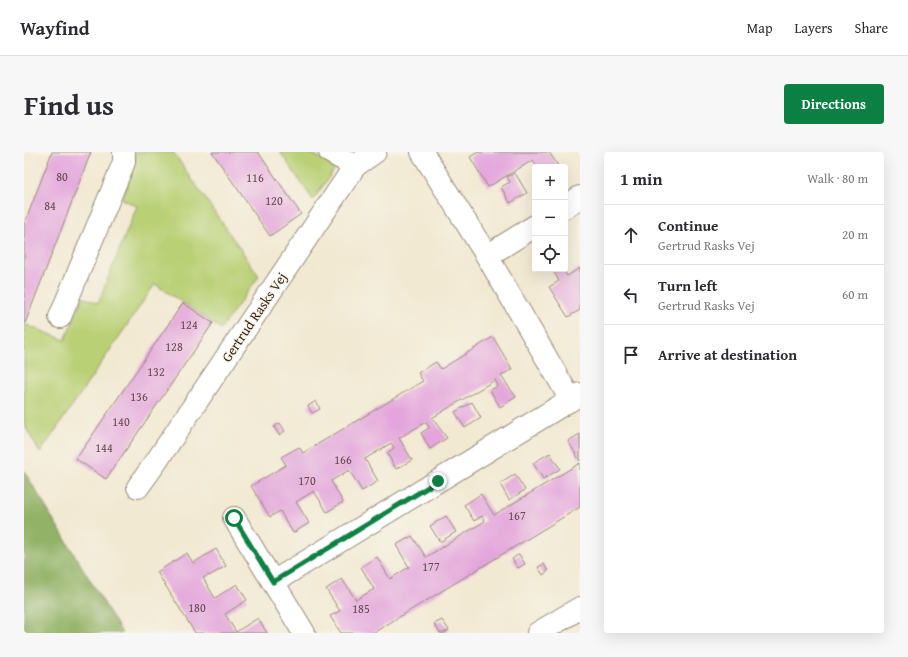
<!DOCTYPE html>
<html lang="en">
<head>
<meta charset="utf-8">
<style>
  body { margin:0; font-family:"Gentium Book Plus",serif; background:#f7f7f7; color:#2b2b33 }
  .controls { position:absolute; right:12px; top:12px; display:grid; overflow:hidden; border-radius:4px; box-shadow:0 4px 16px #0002 }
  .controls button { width:36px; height:36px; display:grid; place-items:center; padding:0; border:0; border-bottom:1px solid #e1e1e2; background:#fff; color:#2b2b33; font:20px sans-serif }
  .stop { position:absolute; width:12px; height:12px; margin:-9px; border:3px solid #0b8043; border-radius:50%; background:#fff }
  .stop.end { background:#0b8043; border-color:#fff; box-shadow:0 1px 4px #0008 }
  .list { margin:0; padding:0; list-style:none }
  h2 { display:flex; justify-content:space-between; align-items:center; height:52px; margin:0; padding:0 16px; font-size:17px }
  h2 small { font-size:13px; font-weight:400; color:#7c7c81 }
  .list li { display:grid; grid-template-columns:26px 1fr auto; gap:12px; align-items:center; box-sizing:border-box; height:60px; padding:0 16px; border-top:1px solid #e1e1e2 }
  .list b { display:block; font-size:15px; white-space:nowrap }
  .list p { margin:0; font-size:13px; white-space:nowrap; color:#7c7c81 }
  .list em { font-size:13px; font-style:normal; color:#7c7c81 }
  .icon { flex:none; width:22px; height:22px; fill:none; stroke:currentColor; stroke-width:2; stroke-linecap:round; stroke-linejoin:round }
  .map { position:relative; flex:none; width:556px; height:481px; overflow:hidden; border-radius:4px }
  header { display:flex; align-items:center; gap:24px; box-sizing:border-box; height:56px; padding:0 20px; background:#fff; border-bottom:1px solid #e1e1e2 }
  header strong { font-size:19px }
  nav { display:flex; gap:22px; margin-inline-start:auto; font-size:14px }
  .intro { display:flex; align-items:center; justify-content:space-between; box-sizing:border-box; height:96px; padding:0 24px }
  h1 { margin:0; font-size:28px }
  .button { padding:10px 18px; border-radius:4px; background:#0b8043; color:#fff; font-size:14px; font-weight:700 }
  main { display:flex; gap:24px; padding:0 24px }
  aside { flex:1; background:#fff; border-radius:4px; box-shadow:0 4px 16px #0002 }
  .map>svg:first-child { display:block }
  .green { fill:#b9d074; stroke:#7a7d49 }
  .forest { fill:#92b266; stroke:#666e42 }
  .building { fill:#e3a5dc }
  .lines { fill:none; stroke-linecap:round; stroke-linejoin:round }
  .minor-casing { stroke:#968a78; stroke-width:24 }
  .minor { stroke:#fff; stroke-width:22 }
  .route { stroke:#0b8043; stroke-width:5 }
  .labels { text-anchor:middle; stroke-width:3; stroke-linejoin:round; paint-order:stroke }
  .number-label { font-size:12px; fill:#65494e }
  .street-label { font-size:14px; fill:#3b2a1e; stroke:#f7f3e8 }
</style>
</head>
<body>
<header>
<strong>Wayfind</strong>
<nav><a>Map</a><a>Layers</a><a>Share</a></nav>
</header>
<div class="intro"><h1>Find us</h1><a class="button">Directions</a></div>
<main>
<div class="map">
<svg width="556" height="481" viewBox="0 0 556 481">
  <rect width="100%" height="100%" fill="#f7f3e8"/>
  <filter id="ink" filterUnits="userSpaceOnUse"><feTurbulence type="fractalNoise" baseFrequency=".025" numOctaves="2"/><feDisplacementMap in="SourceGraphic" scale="8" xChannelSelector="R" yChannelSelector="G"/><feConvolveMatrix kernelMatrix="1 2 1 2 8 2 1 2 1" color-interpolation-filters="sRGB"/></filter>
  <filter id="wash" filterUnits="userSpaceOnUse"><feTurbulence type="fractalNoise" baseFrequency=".012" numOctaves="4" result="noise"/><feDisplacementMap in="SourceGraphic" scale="16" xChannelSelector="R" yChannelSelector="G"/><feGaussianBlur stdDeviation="0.9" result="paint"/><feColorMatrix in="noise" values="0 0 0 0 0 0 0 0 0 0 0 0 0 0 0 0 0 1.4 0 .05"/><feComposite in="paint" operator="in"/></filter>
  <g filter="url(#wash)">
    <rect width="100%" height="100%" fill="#f2e9d2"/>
    <g class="green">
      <polygon points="111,0 149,0 235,124 197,177 131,132 16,301 0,272 0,172 41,188 59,145 74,151 113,54 98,47 110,15"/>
      <polygon points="256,0 284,0 302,9 310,18 289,48"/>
    </g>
    <polygon class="forest" points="0,319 98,481 0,481"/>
    <g id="blocks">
      <g class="building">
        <polygon points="28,0 67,0 0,174 0,73"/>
        <polygon points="188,0 234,0 277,62 246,84"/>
        <polygon points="454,0 525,0 535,15 513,15 509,8 464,35 446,5"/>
        <polygon points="491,21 503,41 486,51 477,35 486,30 483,25"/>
        <polygon points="556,116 556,158 544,165 525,135 535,129 528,117 539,117 543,124"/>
        <polygon points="159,151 189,171 82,327 52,307"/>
        <polygon points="469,185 488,217 477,224 492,245 476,255 466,238 474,234 471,228 408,266 423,286 406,297 397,281 405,276 402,270 375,286 388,308 372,317 363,301 370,296 367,291 341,307 354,329 338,339 325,318 307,329 319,350 303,360 290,339 272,350 285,371 269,381 256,359 246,365 227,334 262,313 257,305 275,295 279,301 399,229 394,221 412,210 417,217"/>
        <polygon points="292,249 296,257 288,261 284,254"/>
        <polygon points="448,250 457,266 441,276 431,260"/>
        <polygon points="256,271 261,279 255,283 250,275"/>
        <polygon points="556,282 556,309 544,289"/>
        <polygon points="526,301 536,317 519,327 509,311"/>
        <polygon points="556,311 556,355 349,481 317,481 306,464 316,459 302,437 318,427 332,448 350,437 337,415 353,405 366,427 385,415 372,393 388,384 402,405 461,369 458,364 450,369 440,353 457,342 470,363"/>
        <polygon points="491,322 501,338 485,348 476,332"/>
        <polygon points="422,364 432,380 416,390 406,374"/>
        <polygon points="192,397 202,414 185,424 185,423 179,426 191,446 213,432 223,448 201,462 212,480 234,466 243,481 171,481 133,420 163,401 169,411"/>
        <polygon points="495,402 501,412 494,416 488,407"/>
        <polygon points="520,412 524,419 519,423 514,415"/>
        <polygon points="418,468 425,478 420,481 416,481 410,472"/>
      </g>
    </g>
  </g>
  <g filter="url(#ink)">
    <use href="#blocks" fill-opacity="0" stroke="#968a78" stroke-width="1"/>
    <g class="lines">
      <g class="minor-casing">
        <g id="minor">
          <polyline points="306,0 331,14"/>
          <polyline points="398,0 463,104 547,248"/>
          <polyline points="541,55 556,45"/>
          <polyline points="463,104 511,74"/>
          <polyline points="36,165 100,10 100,0"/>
          <polyline points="114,335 132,310 331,14 351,0"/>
          <polyline points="210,366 280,481"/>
          <polyline points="249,430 556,242"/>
          <polyline points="514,481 556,456"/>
        </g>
      </g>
      <use href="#minor" class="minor"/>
    </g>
  </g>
  <g class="lines" filter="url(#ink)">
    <polyline class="route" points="210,366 249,430 414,329"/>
  </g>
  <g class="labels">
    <g class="number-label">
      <text x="38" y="29">80</text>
      <text x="231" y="30">116</text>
      <text x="250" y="53">120</text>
      <text x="26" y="58">84</text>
      <text x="165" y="177">124</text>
      <text x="150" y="199">128</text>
      <text x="132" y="224">132</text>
      <text x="115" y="249">136</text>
      <text x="97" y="274">140</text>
      <text x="80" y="300">144</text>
      <text x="319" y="312">166</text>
      <text x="283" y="333">170</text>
      <text x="493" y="368">167</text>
      <text x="407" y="419">177</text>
      <text x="173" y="460">180</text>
      <text x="337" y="461">185</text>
    </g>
    <g class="street-label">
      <text transform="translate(230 165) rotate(-56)" y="5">Gertrud Rasks Vej</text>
    </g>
  </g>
</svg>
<div class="controls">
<button>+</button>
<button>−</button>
<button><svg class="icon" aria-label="locate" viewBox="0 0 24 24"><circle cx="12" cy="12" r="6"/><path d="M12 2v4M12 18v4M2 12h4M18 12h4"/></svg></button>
</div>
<div class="stop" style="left:210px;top:366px"></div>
<div class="stop end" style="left:414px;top:329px"></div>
</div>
<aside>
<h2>1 min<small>Walk · 80 m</small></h2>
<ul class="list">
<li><svg class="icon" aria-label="ahead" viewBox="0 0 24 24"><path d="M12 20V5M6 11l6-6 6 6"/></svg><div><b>Continue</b><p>Gertrud Rasks Vej</p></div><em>20 m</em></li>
<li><svg class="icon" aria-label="left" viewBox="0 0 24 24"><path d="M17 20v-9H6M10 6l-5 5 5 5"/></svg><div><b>Turn left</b><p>Gertrud Rasks Vej</p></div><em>60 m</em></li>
<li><svg class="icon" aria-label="arrive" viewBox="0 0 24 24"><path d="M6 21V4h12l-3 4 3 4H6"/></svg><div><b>Arrive at destination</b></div></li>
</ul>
</aside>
</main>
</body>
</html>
